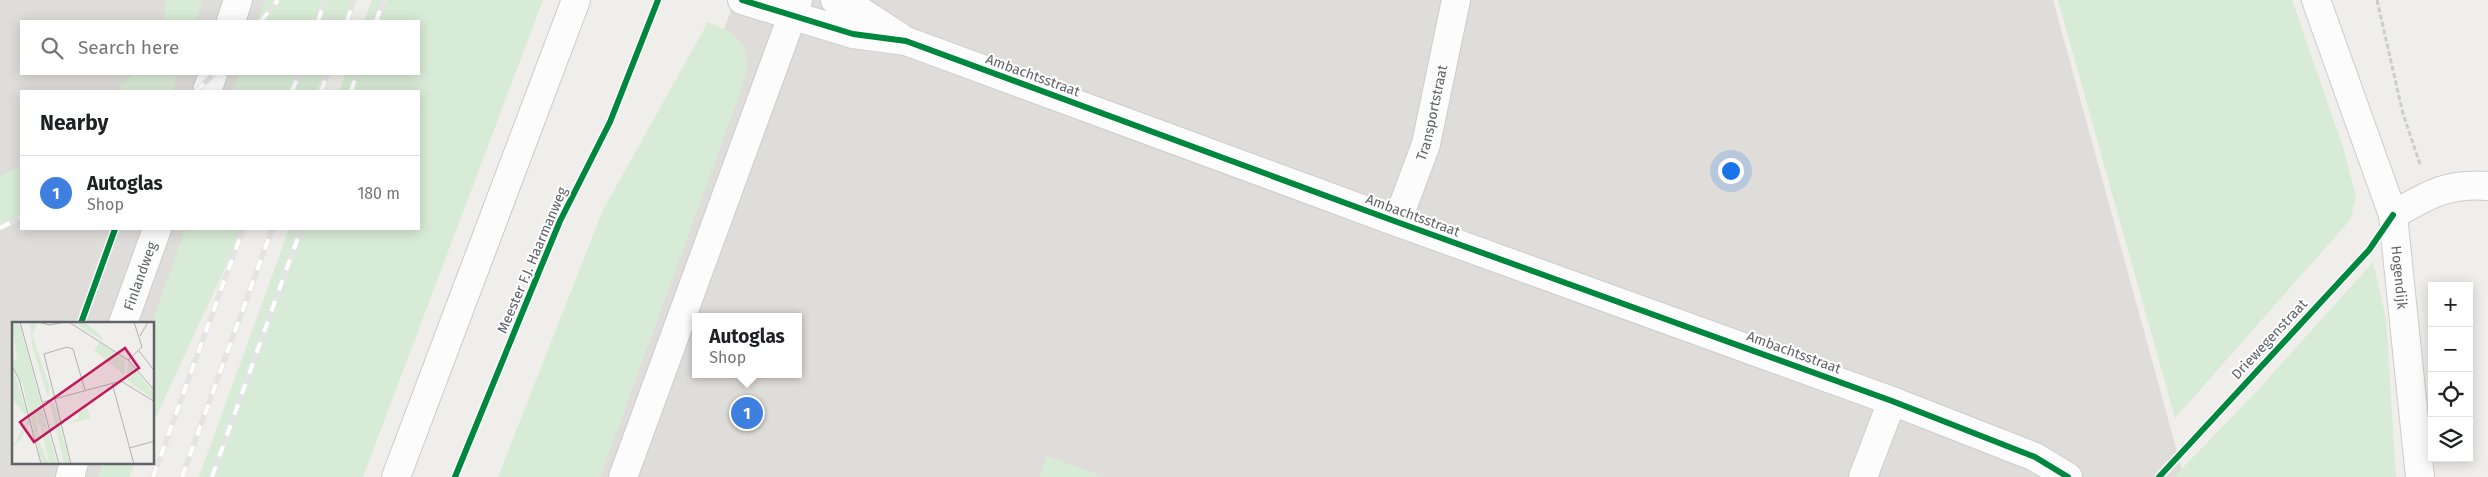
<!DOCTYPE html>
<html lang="en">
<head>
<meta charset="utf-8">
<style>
  body { margin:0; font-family:"Fira Sans",sans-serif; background:#f6f6f6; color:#202124 }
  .controls { position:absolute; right:15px; bottom:15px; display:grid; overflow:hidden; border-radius:0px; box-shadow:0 2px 12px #0003 }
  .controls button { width:45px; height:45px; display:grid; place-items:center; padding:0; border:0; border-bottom:1px solid #e0e0e0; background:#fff; color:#202124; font:25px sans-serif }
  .you { position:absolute; left:1730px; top:170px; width:18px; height:18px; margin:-12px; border:4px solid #fff; border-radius:50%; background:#1a73e8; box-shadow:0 0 0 8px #1a73e833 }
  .badge { display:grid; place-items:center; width:32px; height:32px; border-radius:50%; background:#919496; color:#fff; font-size:16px; font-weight:700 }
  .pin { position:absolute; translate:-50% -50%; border:2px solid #fff; box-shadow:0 1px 5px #0006 }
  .popup { position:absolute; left:692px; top:313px; width:110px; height:65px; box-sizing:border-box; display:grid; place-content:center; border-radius:0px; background:#fff; filter:drop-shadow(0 1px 4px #0005); font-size:16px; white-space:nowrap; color:#757577 }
  .popup b { font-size:19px; color:#202124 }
  .popup::after { content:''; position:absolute; left:50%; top:100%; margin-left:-10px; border:10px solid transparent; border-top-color:#fff }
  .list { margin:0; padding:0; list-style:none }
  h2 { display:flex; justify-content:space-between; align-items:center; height:65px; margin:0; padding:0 20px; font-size:21px }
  h2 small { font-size:16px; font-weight:400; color:#757577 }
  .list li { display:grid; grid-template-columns:32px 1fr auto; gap:15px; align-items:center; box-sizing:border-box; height:75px; padding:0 20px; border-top:1px solid #e0e0e0 }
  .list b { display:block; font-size:19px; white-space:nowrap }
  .list p { margin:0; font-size:16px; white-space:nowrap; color:#757577 }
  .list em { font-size:16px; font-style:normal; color:#757577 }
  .icon { flex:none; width:28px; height:28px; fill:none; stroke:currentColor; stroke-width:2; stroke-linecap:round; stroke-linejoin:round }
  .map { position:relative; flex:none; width:2488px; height:477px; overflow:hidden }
  .search { position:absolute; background:#fff; box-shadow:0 2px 12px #0003; left:20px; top:20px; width:400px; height:55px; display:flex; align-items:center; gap:12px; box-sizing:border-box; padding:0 18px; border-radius:0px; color:#757577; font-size:19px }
  .panel { position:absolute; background:#fff; box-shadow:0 2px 12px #0003; left:20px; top:90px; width:400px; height:140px; border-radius:0px }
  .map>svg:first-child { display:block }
  .industrial { fill:#dfddda; fill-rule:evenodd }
  .green { fill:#d8ebd6 }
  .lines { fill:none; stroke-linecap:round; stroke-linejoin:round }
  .minor-casing { stroke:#cbcccc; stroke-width:30 }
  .tertiary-casing { stroke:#cbcccc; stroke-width:30 }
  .secondary-casing { stroke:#cacacb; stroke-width:30 }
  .path { stroke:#cacfcc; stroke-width:3; stroke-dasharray:5 2.5; stroke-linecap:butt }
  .minor { stroke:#fdfcfc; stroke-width:28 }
  .tertiary { stroke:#fdfcfc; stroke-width:28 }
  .secondary { stroke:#fdfcfc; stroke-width:28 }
  .rail-casing { stroke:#e4e4e4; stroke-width:5.5 }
  .rail { stroke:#fff; stroke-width:4; stroke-dasharray:11; stroke-linecap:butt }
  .cycleway-casing { stroke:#fff; stroke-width:9 }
  .cycleway { stroke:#00873e; stroke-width:6 }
  .labels { text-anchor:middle; stroke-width:4; stroke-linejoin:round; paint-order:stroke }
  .street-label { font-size:14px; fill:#5f6368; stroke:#fff }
  .inset-road { fill:none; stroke:#b1b2b2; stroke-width:1 }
  .view { fill:#c2185b; fill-opacity:0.15; stroke:#c2185b; stroke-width:2.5 }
  .inset-edge { fill:none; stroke:#5f6368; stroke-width:2.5 }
</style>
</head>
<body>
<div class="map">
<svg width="2488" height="477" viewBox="0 0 2488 477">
  <rect width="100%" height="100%" fill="#efeeea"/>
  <g class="industrial">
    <polygon points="0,0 302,0 293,21 21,21 21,74 272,74 265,91 21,91 21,229 210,229 154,323 14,323 14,463 115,463 110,477 0,477"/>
    <path d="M735,0H2053L2184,477H557ZM696,317H798V374H696Z"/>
  </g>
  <g class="green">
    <polygon points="167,0 203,0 196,21 164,21"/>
    <polygon points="265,0 354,0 345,21 257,21"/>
    <polygon points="372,0 543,0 363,477 199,477 289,229 419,229 419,91 339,91 345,74 419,74 419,21 364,21"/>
    <polygon points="2058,0 2292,0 2343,147 2356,197 2350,220 2175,418"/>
    <path d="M708,22C749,39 752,51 741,91L600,477H498L603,210Z"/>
    <polygon points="133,74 178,74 172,91 116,91"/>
    <polygon points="239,74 324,74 317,91 233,91"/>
    <polygon points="21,166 21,215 0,227 0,176"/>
    <polygon points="185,229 243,229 154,421 154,323 152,323"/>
    <polygon points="2373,262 2386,318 2396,477 2174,477 2257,391"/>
    <polygon points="1047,456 1104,477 1039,477"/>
    <polygon points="103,463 135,463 129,477 98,477"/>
  </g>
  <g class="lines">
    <g class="minor-casing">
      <g id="minor">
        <polyline points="742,0 853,34 906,41 1397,222 1892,401 2035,457 2068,477"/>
        <polyline points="835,0 857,9 900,37"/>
        <path id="s1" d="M2316,0L2393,215L2420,477"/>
        <path d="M2393,215C2428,195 2446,183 2488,186"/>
        <path id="s2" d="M1397,222L1426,144L1456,0"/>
        <polyline points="623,477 798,0"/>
        <polyline points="1863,477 1892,401"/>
      </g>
    </g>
    <g class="tertiary-casing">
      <g id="tertiary">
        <polyline points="231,21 238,0"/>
        <polyline points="207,91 213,74"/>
        <path id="s3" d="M123,323L157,229"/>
        <polyline points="70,477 74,463"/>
      </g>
    </g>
    <g class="secondary-casing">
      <polyline id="secondary" points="396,477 576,0"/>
    </g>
    <polyline class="path" points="2377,0 2403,114 2420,164"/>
    <use href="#minor" class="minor"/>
    <use href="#tertiary" class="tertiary"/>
    <use href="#secondary" class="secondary"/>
    <g class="rail-casing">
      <g id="rail">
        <polyline points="261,21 278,0"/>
        <polyline points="318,21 325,0"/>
        <polyline points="347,21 354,0"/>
        <polyline points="376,21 384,0"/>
        <polyline points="196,91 214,74"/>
        <polyline points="292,91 299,74"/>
        <polyline points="321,91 328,74"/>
        <polyline points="351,91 357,74"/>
        <polyline points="0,228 21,217"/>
        <polyline points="153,477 243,229"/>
        <polyline points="182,477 272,229"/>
        <polyline points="212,477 301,229"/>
      </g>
    </g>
    <use href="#rail" class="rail"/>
    <g class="cycleway-casing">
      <g id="cycleway">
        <polyline points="742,0 853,34 906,41 1397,222 1892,401 2035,457 2068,477"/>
        <polyline points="81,323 115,229"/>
        <polyline points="455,477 536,279 560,221 610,122 658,0"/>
        <polyline points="2159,477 2369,250 2393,215"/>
      </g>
    </g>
    <use href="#cycleway" class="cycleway"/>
  </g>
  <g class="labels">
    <g class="street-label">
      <text transform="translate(1033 75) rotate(20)" y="5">Ambachtsstraat</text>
      <text dy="5" stroke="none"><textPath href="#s2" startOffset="115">Transportstraat</textPath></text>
      <text transform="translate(1413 215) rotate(20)" y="5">Ambachtsstraat</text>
      <text transform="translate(532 260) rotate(-67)" y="5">Meester F.J. Haarmanweg</text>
      <text dy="5" stroke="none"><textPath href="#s3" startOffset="50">Finlandweg</textPath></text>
      <text dy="5" stroke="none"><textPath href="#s1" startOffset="291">Hogendijk</textPath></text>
      <text transform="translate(2269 339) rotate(-47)" y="5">Driewegenstraat</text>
      <text transform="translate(1794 352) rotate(20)" y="5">Ambachtsstraat</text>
    </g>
  </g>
  <g transform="translate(12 322)">
    <rect width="142" height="142" fill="#efeeea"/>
    <path d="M18,0L25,1L20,12L38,66L36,76L20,23ZM73,0L91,16L90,18L63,1ZM0,2L8,3L45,142H30L11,63L0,42V36L4,40L5,37ZM23,86L36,134L37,142L28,122ZM88,20L113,38L112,53L82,28ZM116,40L142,71V78L115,58ZM2,49L18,100L9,117L0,126L16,97L0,76ZM38,80L42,82L58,142H52ZM75,85L78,96L53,103L67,96L66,88Z" fill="#d8ebd6" fill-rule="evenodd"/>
    <path class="inset-road" d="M8,0L47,142M27,0L37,3L54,0M57,0L116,38L143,69M128,14L136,0M127,29L141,47M116,38L130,25L122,0M0,44L7,57L29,142M100,61L122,142M31,80L109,59L143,80M117,126L143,119M59,142L32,32L55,25L61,27L73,68"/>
    <path class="view" d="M113,26L127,46L22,120L8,100Z"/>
    <rect width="142" height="142" class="inset-edge"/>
  </g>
</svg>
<div class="controls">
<button>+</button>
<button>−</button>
<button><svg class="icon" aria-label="locate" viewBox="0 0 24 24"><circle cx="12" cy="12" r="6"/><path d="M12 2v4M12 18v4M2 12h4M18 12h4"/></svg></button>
<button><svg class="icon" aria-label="layers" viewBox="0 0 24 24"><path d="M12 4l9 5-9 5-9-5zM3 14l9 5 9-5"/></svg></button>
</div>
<div class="you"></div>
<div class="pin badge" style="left:747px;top:413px;background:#3f7fe0">1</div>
<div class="popup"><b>Autoglas</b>Shop</div>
<div class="search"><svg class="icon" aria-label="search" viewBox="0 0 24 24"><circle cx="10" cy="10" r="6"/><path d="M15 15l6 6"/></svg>Search here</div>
<section class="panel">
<h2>Nearby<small></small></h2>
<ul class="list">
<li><span class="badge" style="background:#3f7fe0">1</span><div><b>Autoglas</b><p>Shop</p></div><em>180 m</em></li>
</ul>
</section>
</div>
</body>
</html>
